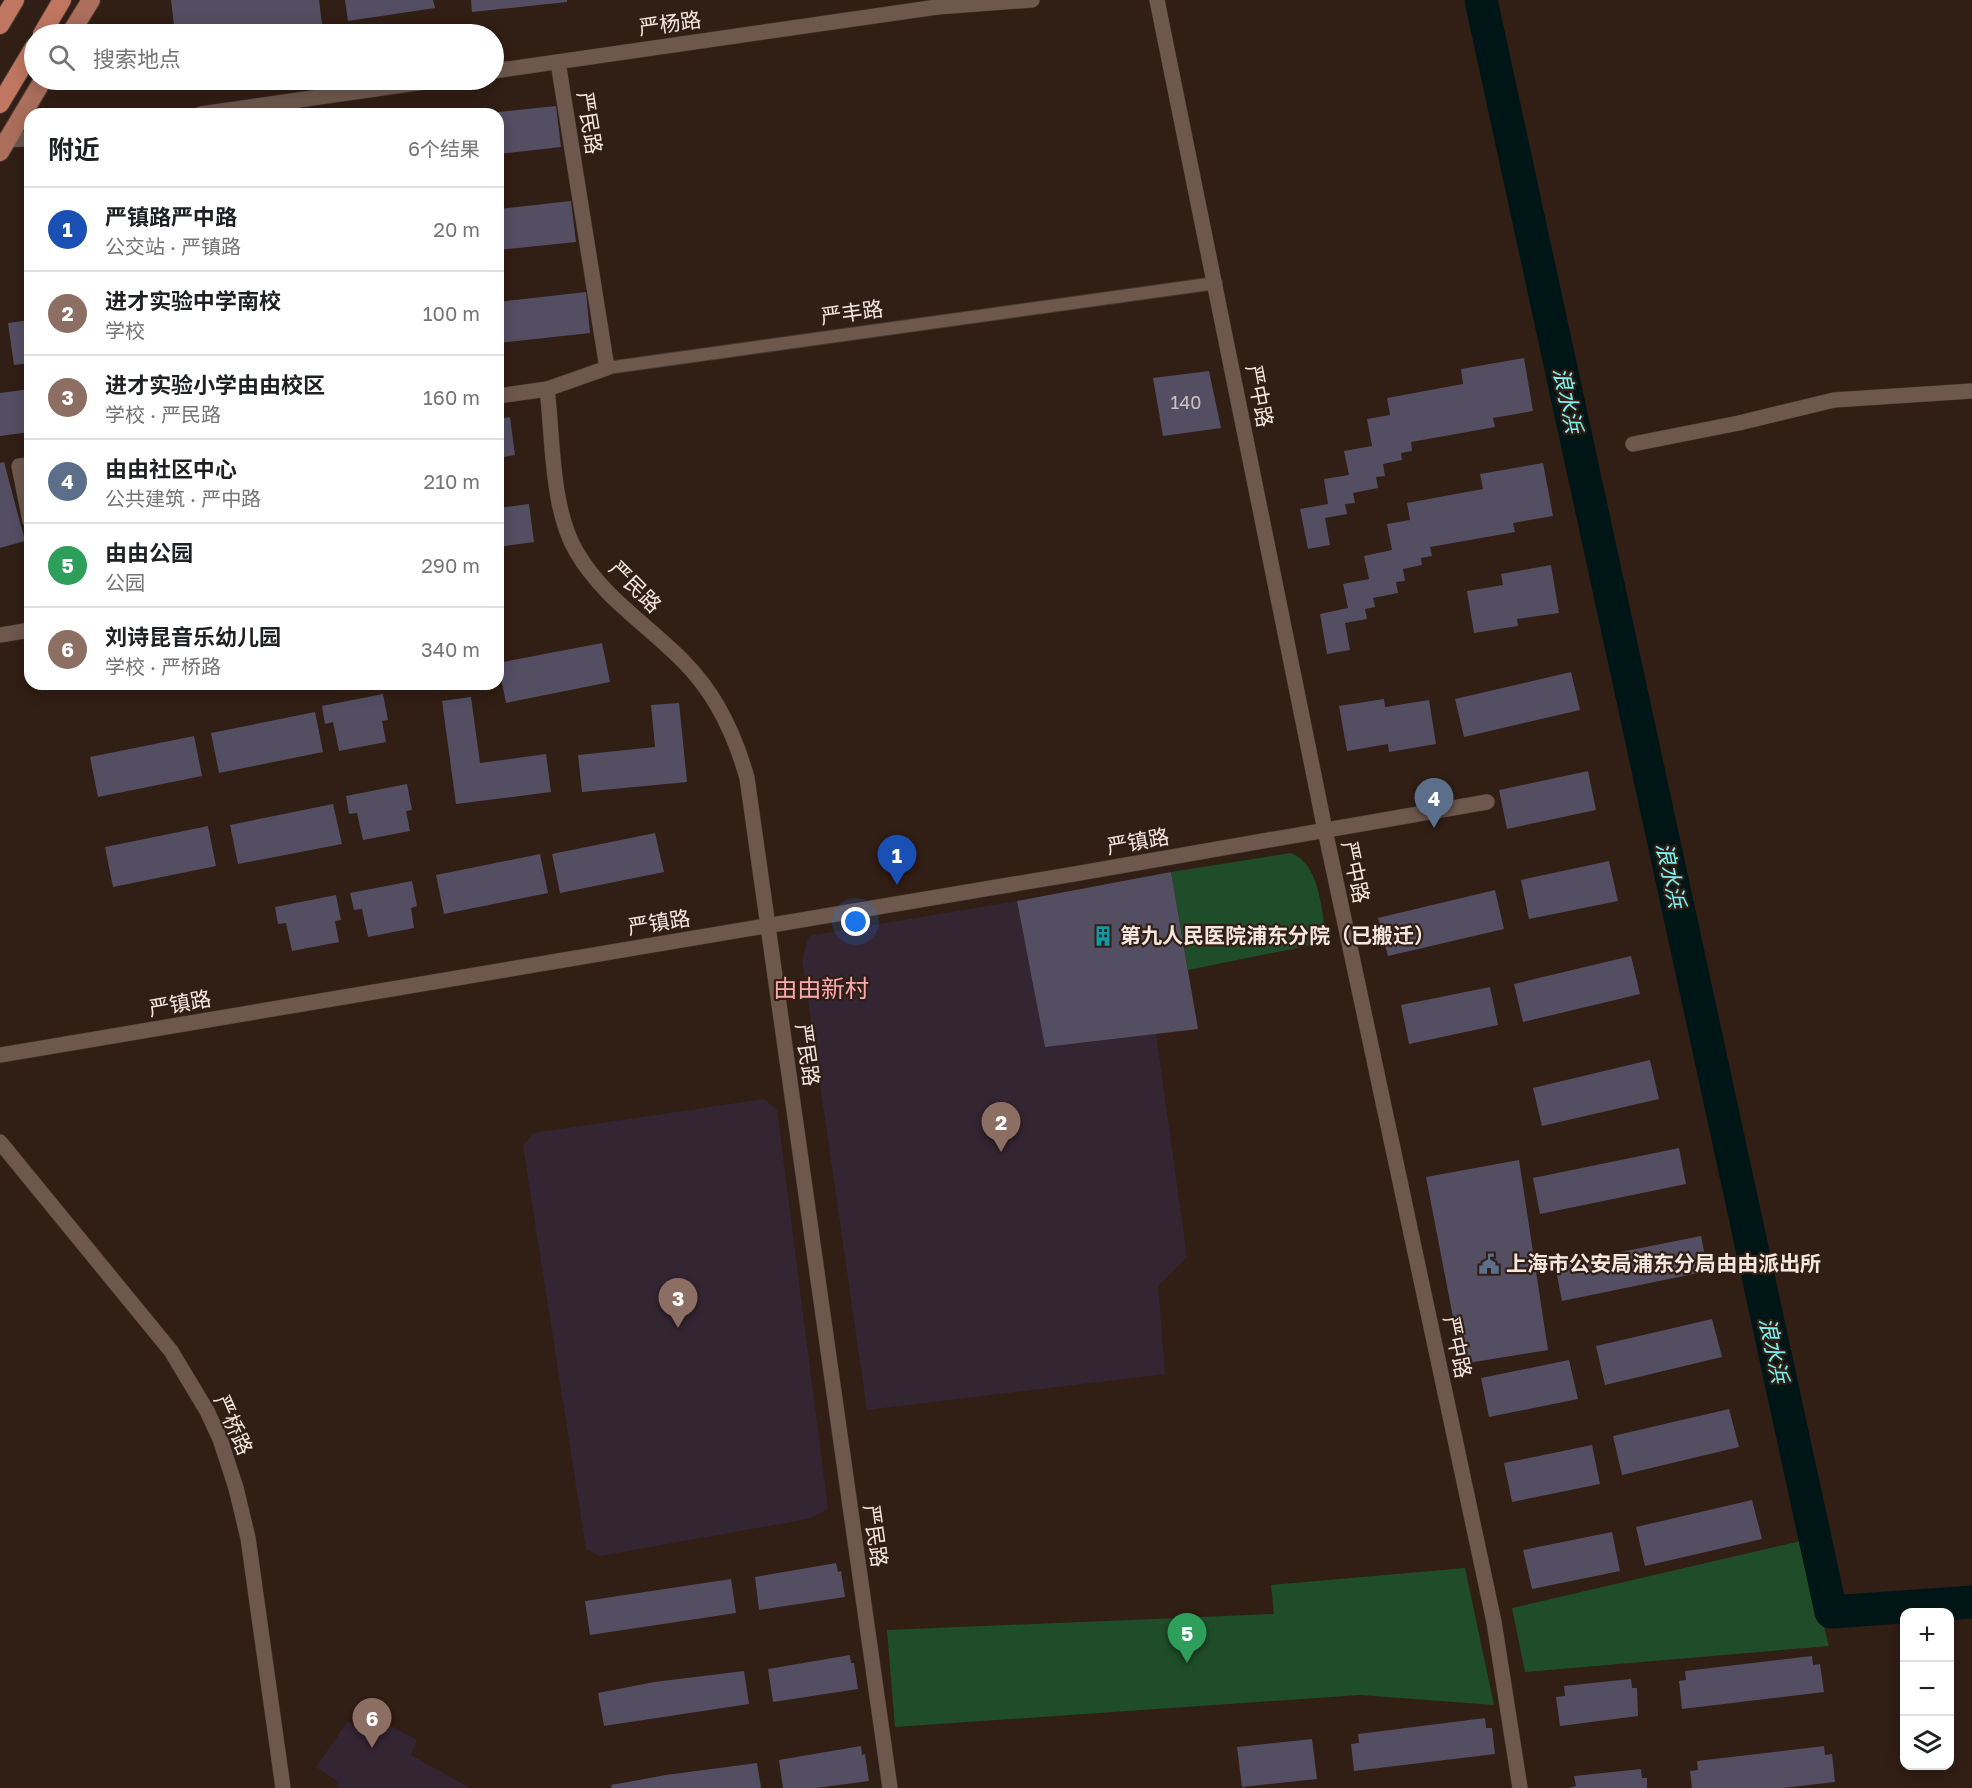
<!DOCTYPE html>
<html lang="zh">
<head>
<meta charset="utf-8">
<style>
  body { margin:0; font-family:"Golos Text","Noto Sans SC",sans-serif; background:#f6f6f6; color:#202124 }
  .controls { position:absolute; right:18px; bottom:18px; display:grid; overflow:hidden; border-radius:12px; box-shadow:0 3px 15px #0003 }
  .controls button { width:54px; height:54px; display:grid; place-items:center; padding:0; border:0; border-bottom:2px solid #e0e0e0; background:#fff; color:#202124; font:30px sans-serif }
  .you { position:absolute; left:856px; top:922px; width:21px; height:21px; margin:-15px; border:4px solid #fff; border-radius:50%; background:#1a73e8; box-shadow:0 0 0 9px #1a73e833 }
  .badge { display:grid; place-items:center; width:39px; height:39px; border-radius:50%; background:#0b8043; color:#fff; font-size:20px; font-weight:700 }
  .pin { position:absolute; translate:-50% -50px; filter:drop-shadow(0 2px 3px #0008) }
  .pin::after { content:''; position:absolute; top:32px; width:21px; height:18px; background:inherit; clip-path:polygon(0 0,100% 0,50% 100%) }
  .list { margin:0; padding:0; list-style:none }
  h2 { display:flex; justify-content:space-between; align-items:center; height:78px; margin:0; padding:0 24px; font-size:26px }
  h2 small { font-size:20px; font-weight:400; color:#757577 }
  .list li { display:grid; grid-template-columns:39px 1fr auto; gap:18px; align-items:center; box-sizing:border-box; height:84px; padding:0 24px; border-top:2px solid #e0e0e0 }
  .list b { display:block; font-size:22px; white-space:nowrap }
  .list p { margin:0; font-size:20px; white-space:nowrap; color:#757577 }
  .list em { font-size:20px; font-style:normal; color:#757577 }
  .icon { flex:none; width:33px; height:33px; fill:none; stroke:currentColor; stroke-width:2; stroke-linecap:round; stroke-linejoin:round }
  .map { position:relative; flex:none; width:1972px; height:1788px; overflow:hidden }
  .search { position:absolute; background:#fff; box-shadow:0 3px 15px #0003; left:24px; top:24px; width:480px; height:66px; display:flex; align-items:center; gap:15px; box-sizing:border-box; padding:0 21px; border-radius:33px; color:#757577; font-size:22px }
  .panel { position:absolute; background:#fff; box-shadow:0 3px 15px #0003; left:24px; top:108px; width:480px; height:582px; border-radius:18px }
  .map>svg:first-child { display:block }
  .education { fill:#342532 }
  .green { fill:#1f4d29 }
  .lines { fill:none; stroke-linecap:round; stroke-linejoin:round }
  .river { stroke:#001616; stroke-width:33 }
  .building { fill:#544e63 }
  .pedestrian-casing { stroke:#483933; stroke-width:14 }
  .minor-casing { stroke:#483933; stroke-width:16 }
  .primary-casing { stroke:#483933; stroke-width:20 }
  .trunk-casing { stroke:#483933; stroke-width:20 }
  .pedestrian { stroke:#6e584d; stroke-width:12 }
  .minor { stroke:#6e584d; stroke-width:15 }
  .primary { stroke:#ab6f5c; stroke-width:18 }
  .trunk { stroke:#c07661; stroke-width:18 }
  .labels { text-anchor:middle; stroke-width:4.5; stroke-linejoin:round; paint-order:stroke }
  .number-label { font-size:18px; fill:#ccc1c1 }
  .street-label { font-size:21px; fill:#f4e7e0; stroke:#311e15 }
  .poi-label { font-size:21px; font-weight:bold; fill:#f4e7e0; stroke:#311e15; text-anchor:start }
  .water-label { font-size:22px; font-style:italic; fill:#79f3f3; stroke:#311e15 }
  .quarter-label { font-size:24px; fill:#fda9b1; stroke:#311e15 }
</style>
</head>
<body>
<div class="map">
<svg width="1972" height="1788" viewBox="0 0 1972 1788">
  <rect width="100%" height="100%" fill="#311e15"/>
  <g class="education">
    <polygon points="1017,901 1045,1047 1156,1034 1187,1257 1158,1286 1165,1374 867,1410 802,959 809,936"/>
    <polygon points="764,1099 777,1110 828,1509 808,1519 600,1556 586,1549 523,1146 533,1133"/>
    <polygon points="348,1721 367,1736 373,1721 385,1728 387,1724 417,1740 411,1755 470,1788 336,1788 339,1782 316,1767"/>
  </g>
  <g class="green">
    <path d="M1291,853C1322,866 1321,913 1327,942L1188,970L1171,872Z"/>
    <polygon points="1801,1541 1829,1646 1525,1672 1512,1608"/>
    <polygon points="1465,1568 1494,1705 1360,1695 895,1727 887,1630 1274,1614 1271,1585"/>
  </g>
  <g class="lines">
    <polyline class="river" points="1481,0 1831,1612 1972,1602"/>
  </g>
  <g class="building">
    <polygon points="171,0 319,0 322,24 223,34 175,34"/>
    <polygon points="345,0 433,0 435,8 348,21"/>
    <polygon points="471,0 567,0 567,2 472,12"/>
    <polygon points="556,106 561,147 498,154 498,112"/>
    <polygon points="571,201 576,242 498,250 498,209"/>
    <polygon points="586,292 590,333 498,343 498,302"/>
    <polygon points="30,320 30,363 14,365 8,323"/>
    <polygon points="1524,358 1533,411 1493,418 1495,427 1411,442 1412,451 1401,453 1402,460 1383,464 1385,476 1376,477 1378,488 1353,493 1355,503 1345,504 1347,514 1325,518 1330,545 1308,549 1300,509 1328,504 1324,479 1349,475 1344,451 1372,446 1367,419 1390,415 1387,398 1463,384 1461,369"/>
    <polygon points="1209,371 1221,428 1163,436 1153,378"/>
    <polygon points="30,389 30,432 0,436 0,393"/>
    <polygon points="510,417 515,455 498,458 498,419"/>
    <polygon points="4,462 25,541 0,548 0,463"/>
    <polygon points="1543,463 1553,516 1513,523 1515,532 1430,547 1432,556 1421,558 1422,565 1403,569 1405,581 1396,582 1398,593 1373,598 1375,607 1365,609 1367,619 1345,623 1350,650 1327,654 1320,614 1348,608 1343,584 1369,579 1364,556 1392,550 1387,524 1410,520 1407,503 1483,489 1480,474"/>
    <polygon points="529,504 534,542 498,547 498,508"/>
    <polygon points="1551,565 1559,613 1517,619 1518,626 1474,633 1467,591 1503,585 1501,574"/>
    <polygon points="602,643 610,682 506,703 498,663"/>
    <polygon points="1571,672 1580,710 1464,737 1455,699"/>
    <polygon points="107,684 129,684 129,685 108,688"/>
    <polygon points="383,694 388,720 382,721 386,742 339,751 333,722 325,724 322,706"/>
    <polygon points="471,697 480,763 546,754 551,792 456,804 442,701"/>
    <polygon points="1384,699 1385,707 1429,700 1436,744 1389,752 1388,744 1347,751 1339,706"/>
    <polygon points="679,703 687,782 582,792 578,755 655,747 651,705"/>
    <polygon points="315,712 323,752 219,773 211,733"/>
    <polygon points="194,736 202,776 98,797 90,757"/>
    <polygon points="1588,771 1596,810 1507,829 1499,790"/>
    <polygon points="407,784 412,810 406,811 410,831 363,840 357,813 349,814 346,796"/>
    <polygon points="333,804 342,844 238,864 230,825"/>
    <polygon points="208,826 216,866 113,887 105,847"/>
    <polygon points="655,833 664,872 560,893 552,854"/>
    <polygon points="540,854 548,893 444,914 436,875"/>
    <polygon points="1609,861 1618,901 1529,919 1521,880"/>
    <polygon points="1171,872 1198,1029 1045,1047 1017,901"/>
    <polygon points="412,881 417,906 411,908 414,928 368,937 362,909 354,910 350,893"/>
    <polygon points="1495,890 1504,929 1388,956 1378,918"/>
    <polygon points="336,895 341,920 335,921 339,942 292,951 286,923 278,924 275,907"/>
    <polygon points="1631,956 1640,994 1523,1022 1514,984"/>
    <polygon points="1490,987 1498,1025 1409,1044 1401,1005"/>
    <polygon points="1650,1060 1659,1099 1542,1126 1533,1088"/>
    <polygon points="1679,1148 1686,1184 1540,1214 1533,1178"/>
    <polygon points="1519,1160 1548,1350 1462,1364 1426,1177"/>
    <polygon points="1701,1236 1708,1271 1562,1301 1555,1265"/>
    <polygon points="1712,1319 1722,1357 1605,1385 1596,1346"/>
    <polygon points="1569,1360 1578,1399 1489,1417 1481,1378"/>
    <polygon points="1729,1409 1739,1447 1622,1475 1613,1436"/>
    <polygon points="1592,1445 1600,1484 1512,1502 1504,1463"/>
    <polygon points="1752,1500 1762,1539 1645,1566 1636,1527"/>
    <polygon points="1612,1532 1620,1571 1532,1589 1523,1550"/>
    <polygon points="836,1563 838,1572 841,1571 845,1597 759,1610 755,1577"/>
    <polygon points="731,1579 736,1613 590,1635 585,1601"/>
    <polygon points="850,1655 851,1663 854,1663 858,1689 773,1702 768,1669"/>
    <polygon points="1812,1656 1813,1665 1820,1664 1824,1692 1682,1709 1679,1681 1686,1680 1685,1671"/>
    <polygon points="744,1671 749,1704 604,1726 598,1693 654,1682"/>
    <polygon points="1631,1679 1632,1688 1637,1688 1638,1716 1560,1726 1556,1697 1565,1696 1564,1686"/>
    <polygon points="1485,1718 1486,1728 1492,1728 1495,1754 1354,1771 1351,1744 1359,1743 1358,1734"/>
    <polygon points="1312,1739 1317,1779 1242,1787 1237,1747"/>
    <polygon points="861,1746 862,1755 865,1754 869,1781 816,1788 783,1788 779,1760"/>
    <polygon points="1824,1746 1825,1755 1832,1754 1835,1782 1783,1788 1692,1788 1690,1771 1698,1770 1697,1761"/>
    <polygon points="757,1763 761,1788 612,1788 611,1785 666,1775"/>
    <polygon points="1641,1769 1642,1778 1647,1778 1647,1788 1568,1788 1576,1786 1574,1776"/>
  </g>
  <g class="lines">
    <g class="pedestrian-casing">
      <polyline id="pedestrian" points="607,368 1216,283"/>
    </g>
    <g class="minor-casing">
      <g id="minor">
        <polyline points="1157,0 1325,830 1494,1622 1520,1788"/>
        <polyline points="494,71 937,7 1032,0"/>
        <polyline points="201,114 438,80"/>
        <polyline points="0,140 30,139"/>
        <path d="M547,389C553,438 551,508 576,551C603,598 647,624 684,662C716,694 735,735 747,778L890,1788"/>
        <polyline points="498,396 547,389 607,368 558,62"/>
        <polyline points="1633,444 1739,423 1834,400 1972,391"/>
        <polyline points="30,465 19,466 30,521"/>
        <polyline points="0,635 30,630"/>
        <path d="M0,1055C496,971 992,890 1487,802"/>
        <polyline points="0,1142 171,1351 207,1411 220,1439 236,1488 248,1538 283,1788"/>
      </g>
    </g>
    <g class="primary-casing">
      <g id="primary">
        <polyline points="70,34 91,0"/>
        <polyline points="0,152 43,80"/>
      </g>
    </g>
    <g class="trunk-casing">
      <g id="trunk">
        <polyline points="0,25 15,0"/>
        <polyline points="42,34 62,0"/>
        <polyline points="0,104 34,47"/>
      </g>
    </g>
    <use href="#pedestrian" class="pedestrian"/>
    <use href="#minor" class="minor"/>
    <use href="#primary" class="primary"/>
    <use href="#trunk" class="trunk"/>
  </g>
  <defs>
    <g id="building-bare" transform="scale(1.62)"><path d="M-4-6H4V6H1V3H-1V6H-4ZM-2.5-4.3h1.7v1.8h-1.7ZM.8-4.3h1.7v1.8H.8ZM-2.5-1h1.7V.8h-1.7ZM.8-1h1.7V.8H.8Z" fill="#0f9aa8" stroke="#311e15" stroke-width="2.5" paint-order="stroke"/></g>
    <g id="civic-bare" transform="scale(1.62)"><path d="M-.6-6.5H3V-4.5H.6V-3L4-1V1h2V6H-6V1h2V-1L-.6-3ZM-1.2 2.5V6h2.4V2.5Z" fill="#5c6f8a" stroke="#311e15" stroke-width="2.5" paint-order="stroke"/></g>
  </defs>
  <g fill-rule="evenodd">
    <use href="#building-bare" x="1103" y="936"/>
    <use href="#civic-bare" x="1489" y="1264"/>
  </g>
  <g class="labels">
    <g class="number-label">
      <text x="1186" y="409">140</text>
    </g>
    <g class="street-label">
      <text transform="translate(670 24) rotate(-8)" y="7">严杨路</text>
      <text transform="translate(589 123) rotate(81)" y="7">严民路</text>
      <text transform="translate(852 313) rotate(-8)" y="7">严丰路</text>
      <text transform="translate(1259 396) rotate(79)" y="7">严中路</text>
      <text transform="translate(635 587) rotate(45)" y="7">严民路</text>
      <text transform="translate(1138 842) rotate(-10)" y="7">严镇路</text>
      <text transform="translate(1355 872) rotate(78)" y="7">严中路</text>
      <text transform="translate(659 923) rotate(-9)" y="7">严镇路</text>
      <text transform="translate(180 1004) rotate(-10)" y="7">严镇路</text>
      <text transform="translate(807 1055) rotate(82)" y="7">严民路</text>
      <text transform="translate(1457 1347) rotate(78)" y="7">严中路</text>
      <text transform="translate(233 1425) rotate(66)" y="7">严桥路</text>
      <text transform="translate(875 1536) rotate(82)" y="7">严民路</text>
    </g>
    <g class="poi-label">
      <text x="1120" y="943">第九人民医院浦东分院（已搬迁）</text>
      <text x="1506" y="1271">上海市公安局浦东分局由由派出所</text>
    </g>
    <g class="water-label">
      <text transform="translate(1568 400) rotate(78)" y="8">浪水浜</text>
      <text transform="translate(1671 875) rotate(78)" y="8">浪水浜</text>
      <text transform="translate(1774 1350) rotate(78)" y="8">浪水浜</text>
    </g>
    <g class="quarter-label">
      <text x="821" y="997">由由新村</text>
    </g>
  </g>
</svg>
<div class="controls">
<button>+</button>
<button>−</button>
<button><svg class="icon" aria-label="layers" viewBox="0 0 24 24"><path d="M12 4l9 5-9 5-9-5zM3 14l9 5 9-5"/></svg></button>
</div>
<div class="you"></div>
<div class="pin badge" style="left:897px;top:885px;background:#1a4fb4">1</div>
<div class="pin badge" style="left:1001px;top:1152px;background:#8d6e63">2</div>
<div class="pin badge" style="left:678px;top:1328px;background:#8d6e63">3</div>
<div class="pin badge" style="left:1434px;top:828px;background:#5c6f8a">4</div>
<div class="pin badge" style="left:1187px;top:1663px;background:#2e9e5b">5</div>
<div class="pin badge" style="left:372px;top:1748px;background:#8d6e63">6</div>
<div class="search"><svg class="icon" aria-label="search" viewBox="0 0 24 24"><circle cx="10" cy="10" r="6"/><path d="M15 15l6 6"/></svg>搜索地点</div>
<section class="panel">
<h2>附近<small>6个结果</small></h2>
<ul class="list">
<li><span class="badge" style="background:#1a4fb4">1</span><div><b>严镇路严中路</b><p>公交站 · 严镇路</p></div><em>20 m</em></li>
<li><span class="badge" style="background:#8d6e63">2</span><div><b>进才实验中学南校</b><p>学校</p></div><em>100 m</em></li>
<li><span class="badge" style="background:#8d6e63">3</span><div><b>进才实验小学由由校区</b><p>学校 · 严民路</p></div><em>160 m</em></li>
<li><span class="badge" style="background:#5c6f8a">4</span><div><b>由由社区中心</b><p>公共建筑 · 严中路</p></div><em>210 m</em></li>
<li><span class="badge" style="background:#2e9e5b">5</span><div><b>由由公园</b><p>公园</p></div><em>290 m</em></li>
<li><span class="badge" style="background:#8d6e63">6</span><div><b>刘诗昆音乐幼儿园</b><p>学校 · 严桥路</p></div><em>340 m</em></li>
</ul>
</section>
</div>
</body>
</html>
